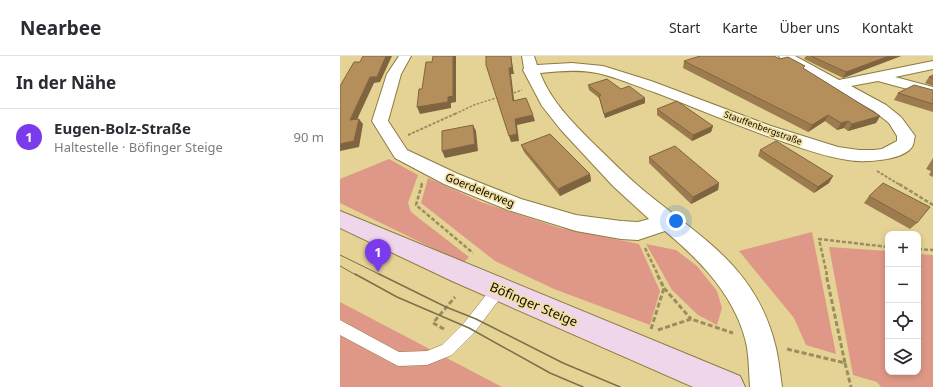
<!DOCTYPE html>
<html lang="de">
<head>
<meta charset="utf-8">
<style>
  body { margin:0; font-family:"Noto Sans",sans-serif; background:#f7f7f7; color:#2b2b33 }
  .controls { position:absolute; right:12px; bottom:12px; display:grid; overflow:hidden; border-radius:8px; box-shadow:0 2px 6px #0003 }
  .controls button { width:36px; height:36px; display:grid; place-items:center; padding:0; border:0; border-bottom:1px solid #e1e1e2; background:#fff; color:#2b2b33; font:20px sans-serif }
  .you { position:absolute; left:336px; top:165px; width:14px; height:14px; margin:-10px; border:3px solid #fff; border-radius:50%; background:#1a73e8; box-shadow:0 0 0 6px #1a73e833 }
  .badge { display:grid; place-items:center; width:26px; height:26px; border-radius:50%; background:#7c3aed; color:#fff; font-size:13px; font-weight:700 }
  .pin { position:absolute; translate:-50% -33px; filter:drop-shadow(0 1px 2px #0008) }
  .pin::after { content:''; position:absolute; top:21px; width:14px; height:12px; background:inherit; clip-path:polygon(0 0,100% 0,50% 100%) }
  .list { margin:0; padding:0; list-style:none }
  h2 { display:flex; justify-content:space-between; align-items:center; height:52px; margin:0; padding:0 16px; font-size:17px }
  h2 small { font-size:13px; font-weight:400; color:#7c7c81 }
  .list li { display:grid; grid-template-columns:26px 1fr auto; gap:12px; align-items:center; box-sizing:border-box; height:56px; padding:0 16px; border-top:1px solid #e1e1e2 }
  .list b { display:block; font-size:15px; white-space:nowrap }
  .list p { margin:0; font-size:13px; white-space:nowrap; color:#7c7c81 }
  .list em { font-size:13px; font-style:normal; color:#7c7c81 }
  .icon { flex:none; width:22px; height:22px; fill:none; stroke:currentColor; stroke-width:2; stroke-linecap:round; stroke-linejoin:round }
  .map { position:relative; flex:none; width:593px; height:331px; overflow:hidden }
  header { display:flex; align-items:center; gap:24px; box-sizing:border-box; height:56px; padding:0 20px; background:#fff; border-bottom:1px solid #e1e1e2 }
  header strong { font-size:19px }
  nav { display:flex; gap:22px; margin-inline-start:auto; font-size:14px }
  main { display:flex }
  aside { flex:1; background:#fff }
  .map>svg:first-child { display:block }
  .green { fill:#df9887 }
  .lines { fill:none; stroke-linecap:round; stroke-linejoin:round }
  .lane-casing { stroke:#8c7b3f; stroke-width:1 }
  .street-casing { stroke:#8c7b3f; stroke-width:2 }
  .secondary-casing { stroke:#8c7b3f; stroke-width:2 }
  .path-far3 { stroke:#9b8d60; stroke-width:1.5; stroke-dasharray:2.5 1.5; stroke-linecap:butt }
  .path-far2 { stroke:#9b8d60; stroke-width:2; stroke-dasharray:3 1.5; stroke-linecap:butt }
  .path-far1 { stroke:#9b8d60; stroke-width:2.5; stroke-dasharray:4 2; stroke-linecap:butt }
  .path { stroke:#9b8d60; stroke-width:3; stroke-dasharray:5 2.5; stroke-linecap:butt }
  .lane { fill:#fff; fill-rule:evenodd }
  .street { fill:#fff; fill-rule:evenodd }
  .secondary { fill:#f0d6eb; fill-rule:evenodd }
  .tram-far1 { stroke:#7c704b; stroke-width:1 }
  .tram { stroke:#7c704b; stroke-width:1.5 }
  .wall { fill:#9c7b4e }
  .shaded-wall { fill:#7f6440 }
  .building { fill:#b58f5b; stroke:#7f6440 }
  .labels { text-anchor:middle; stroke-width:3.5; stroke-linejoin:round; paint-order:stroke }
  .far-street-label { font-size:9px; fill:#120b00; stroke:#f1e0a1 }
  .street-label { font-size:11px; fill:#120b00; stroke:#f1e0a1 }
  .near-street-label { font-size:13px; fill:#120b00; stroke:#f1e0a1 }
</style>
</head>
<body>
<header>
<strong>Nearbee</strong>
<nav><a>Start</a><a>Karte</a><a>Über uns</a><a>Kontakt</a></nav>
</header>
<main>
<aside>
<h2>In der Nähe<small></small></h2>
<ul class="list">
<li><span class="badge">1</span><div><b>Eugen-Bolz-Straße</b><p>Haltestelle · Böfinger Steige</p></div><em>90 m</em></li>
</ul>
</aside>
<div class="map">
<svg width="593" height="331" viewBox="0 0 593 331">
  <rect width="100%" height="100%" fill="#e4d394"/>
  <g class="green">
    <polygon points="49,103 78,119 68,147 71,156 129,201 123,207 0,147 0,123"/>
    <polygon points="88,122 141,146 220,172 299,188 320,235 310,269 214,233 155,205 81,147"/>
    <polygon points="472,176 496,298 466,289 454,262 399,195"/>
    <polygon points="306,188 336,194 357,210 377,235 382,252 377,269 358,259 332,234"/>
    <polygon points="489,191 548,195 548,316 578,316 578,198 593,199 593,331 541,331 537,326 513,319"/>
    <polygon points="0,246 162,331 0,331"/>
  </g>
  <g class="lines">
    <g class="lane-casing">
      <polygon id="lane" points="159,227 164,229 165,233 164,237 134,277 112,299 87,309 58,310 0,279 0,264 59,296 87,295 102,289 124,267 154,229"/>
    </g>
    <g class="street-casing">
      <path id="street" d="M59,0H71L61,18L48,65L67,94L118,118L181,143L236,159L281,165L298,166L309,163L273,130L221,74L202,50L183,14L184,12L182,0H194L197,9L232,7L263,10L311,25L431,70L498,91L519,94H534L542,93L557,85V80L549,67L534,55L441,3L439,0H455L499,24L593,5V13L555,21L593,31V40L538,25L511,30L546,49L561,61L575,80C574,83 574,86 573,89C566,105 523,107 508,104C487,101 467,94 447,87C402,72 359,53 314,36C296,30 276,21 257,17C239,13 218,15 200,17C211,45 231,65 252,86C269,102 285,119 303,134C361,182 417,211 436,292C439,305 440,318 442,331H410C409,318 409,304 407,291C397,242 362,206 325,175L298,184L281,183L236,175L168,154L104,128L55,102L32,65L47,18Z"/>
    </g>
    <g class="secondary-casing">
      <polygon id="secondary" points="0,155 400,320 405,331 353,331 112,225 0,172"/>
    </g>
    <g class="path-far3">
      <polyline points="170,38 182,34"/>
      <polyline points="115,58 134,49 159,41"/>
    </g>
    <g class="path-far2">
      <polyline points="68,79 117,57"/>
      <polyline points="537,115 560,129"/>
      <polyline points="81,129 82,127"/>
    </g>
    <g class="path-far1">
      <polyline points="82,128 76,149 133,197"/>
      <polyline points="559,128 593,149"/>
      <polyline points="305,192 318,219"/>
      <polyline points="578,193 593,194"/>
      <polyline points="487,219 479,183 548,191"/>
    </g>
    <g class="path">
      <polyline points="324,232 351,263"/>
      <polyline points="104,273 93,267 115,241"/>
      <polyline points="311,273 324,232 317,218"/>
      <polyline points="318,274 351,263 393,277"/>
      <polyline points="447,293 505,307 486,218"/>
      <polyline points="505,307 511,331"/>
    </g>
    <use href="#lane" class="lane"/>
    <use href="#street" class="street"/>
    <use href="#secondary" class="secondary"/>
    <g class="tram-far1">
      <polyline points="0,199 41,219"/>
      <polyline points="0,210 16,219"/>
    </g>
    <g class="tram">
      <polyline points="15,218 57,241 129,272 210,317 243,331"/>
      <polyline points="39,218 106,251 136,263 223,307 280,331"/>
    </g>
  </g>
  <g class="wall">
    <polygon points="466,0 561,0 503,22 464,3"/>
    <polygon points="439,3 464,13 540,60 536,67 508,75 504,72 497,74 485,65 468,76 343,12 344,5"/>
    <polygon points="593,19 593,30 585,27 589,21"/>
    <polygon points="248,29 281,33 305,47 265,62 259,42 249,34"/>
    <polygon points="593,34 593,56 554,44 558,37"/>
    <polygon points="317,53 373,70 371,76 352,85 317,59"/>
    <polygon points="181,89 250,118 251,125 220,140 184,96"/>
    <polygon points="420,94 493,120 489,127 474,137 418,100"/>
    <polygon points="309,101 379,127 378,134 351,148 309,107"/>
    <polygon points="593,102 593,121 589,119 591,115 586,113"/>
    <polygon points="529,140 577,167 570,173 524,147"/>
  </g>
  <g class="shaded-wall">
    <polygon points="46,0 52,0 40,26 34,27 14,70 10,64 30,21"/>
    <polygon points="113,0 116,0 116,46 111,47 111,52 80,58 77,51"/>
    <polygon points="171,0 174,18 171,18 175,51 173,45 169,12"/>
    <polygon points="549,0 561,0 503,22 506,16"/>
    <polygon points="305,42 305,47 265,62 264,58"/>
    <polygon points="193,59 195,65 177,69 179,85 171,86 169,80 175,63"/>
    <polygon points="488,59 485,65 468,76 472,69"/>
    <polygon points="540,60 536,67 508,75 512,68"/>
    <polygon points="19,63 23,68 19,91 0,95 0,88"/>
    <polygon points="508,65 504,72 497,74 501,67"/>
    <polygon points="133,69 136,75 138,95 105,102 102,95"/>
    <polygon points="373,70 371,76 352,85 353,79"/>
    <polygon points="250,118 251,125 220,140 218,133"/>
    <polygon points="493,120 489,127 474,137 478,131"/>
    <polygon points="379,127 378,134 351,148 353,141"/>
  </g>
  <g class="building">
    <polygon points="23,0 46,0 37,21 30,21 10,64 19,63 14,85 0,88 0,30 14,6 20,6"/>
    <polygon points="93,0 113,0 113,40 108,41 108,46 77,51 79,33 82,33 86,6 92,6"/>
    <polygon points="146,0 171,0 172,12 169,12 173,45 186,42 193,59 175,63 177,78 169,80 146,9"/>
    <polygon points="360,0 434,0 439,3 448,1 465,10 463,12 540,60 512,68 508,65 501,67 488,59 472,69 344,5"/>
    <polygon points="471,0 549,0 506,16"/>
    <polygon points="593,19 593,22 589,21"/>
    <polygon points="267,23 281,33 289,30 305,42 264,58 259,40 261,39 248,29"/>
    <polygon points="574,29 593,34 593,48 558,37"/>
    <polygon points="337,45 373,70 353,79 317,53"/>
    <polygon points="133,69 135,88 102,95 102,75"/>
    <polygon points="210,78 250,118 218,133 181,89"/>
    <polygon points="436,85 493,120 478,131 420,94"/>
    <polygon points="335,90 379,127 353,141 309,101"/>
    <polygon points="543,127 590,151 577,167 529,140"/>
  </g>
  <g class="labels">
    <g class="far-street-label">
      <text transform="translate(423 72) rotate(20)" y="3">Stauffenbergstraße</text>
    </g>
    <g class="street-label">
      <text transform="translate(140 134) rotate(22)" y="4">Goerdelerweg</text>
    </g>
    <g class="near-street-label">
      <text transform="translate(194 248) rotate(23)" y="5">Böfinger Steige</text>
    </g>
  </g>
</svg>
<div class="controls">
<button>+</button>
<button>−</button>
<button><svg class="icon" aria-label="locate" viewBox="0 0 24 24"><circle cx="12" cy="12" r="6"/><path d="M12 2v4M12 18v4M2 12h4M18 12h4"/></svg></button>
<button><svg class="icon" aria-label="layers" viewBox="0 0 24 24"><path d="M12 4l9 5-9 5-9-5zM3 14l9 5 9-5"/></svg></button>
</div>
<div class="you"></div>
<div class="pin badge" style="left:38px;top:216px">1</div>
</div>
</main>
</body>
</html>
